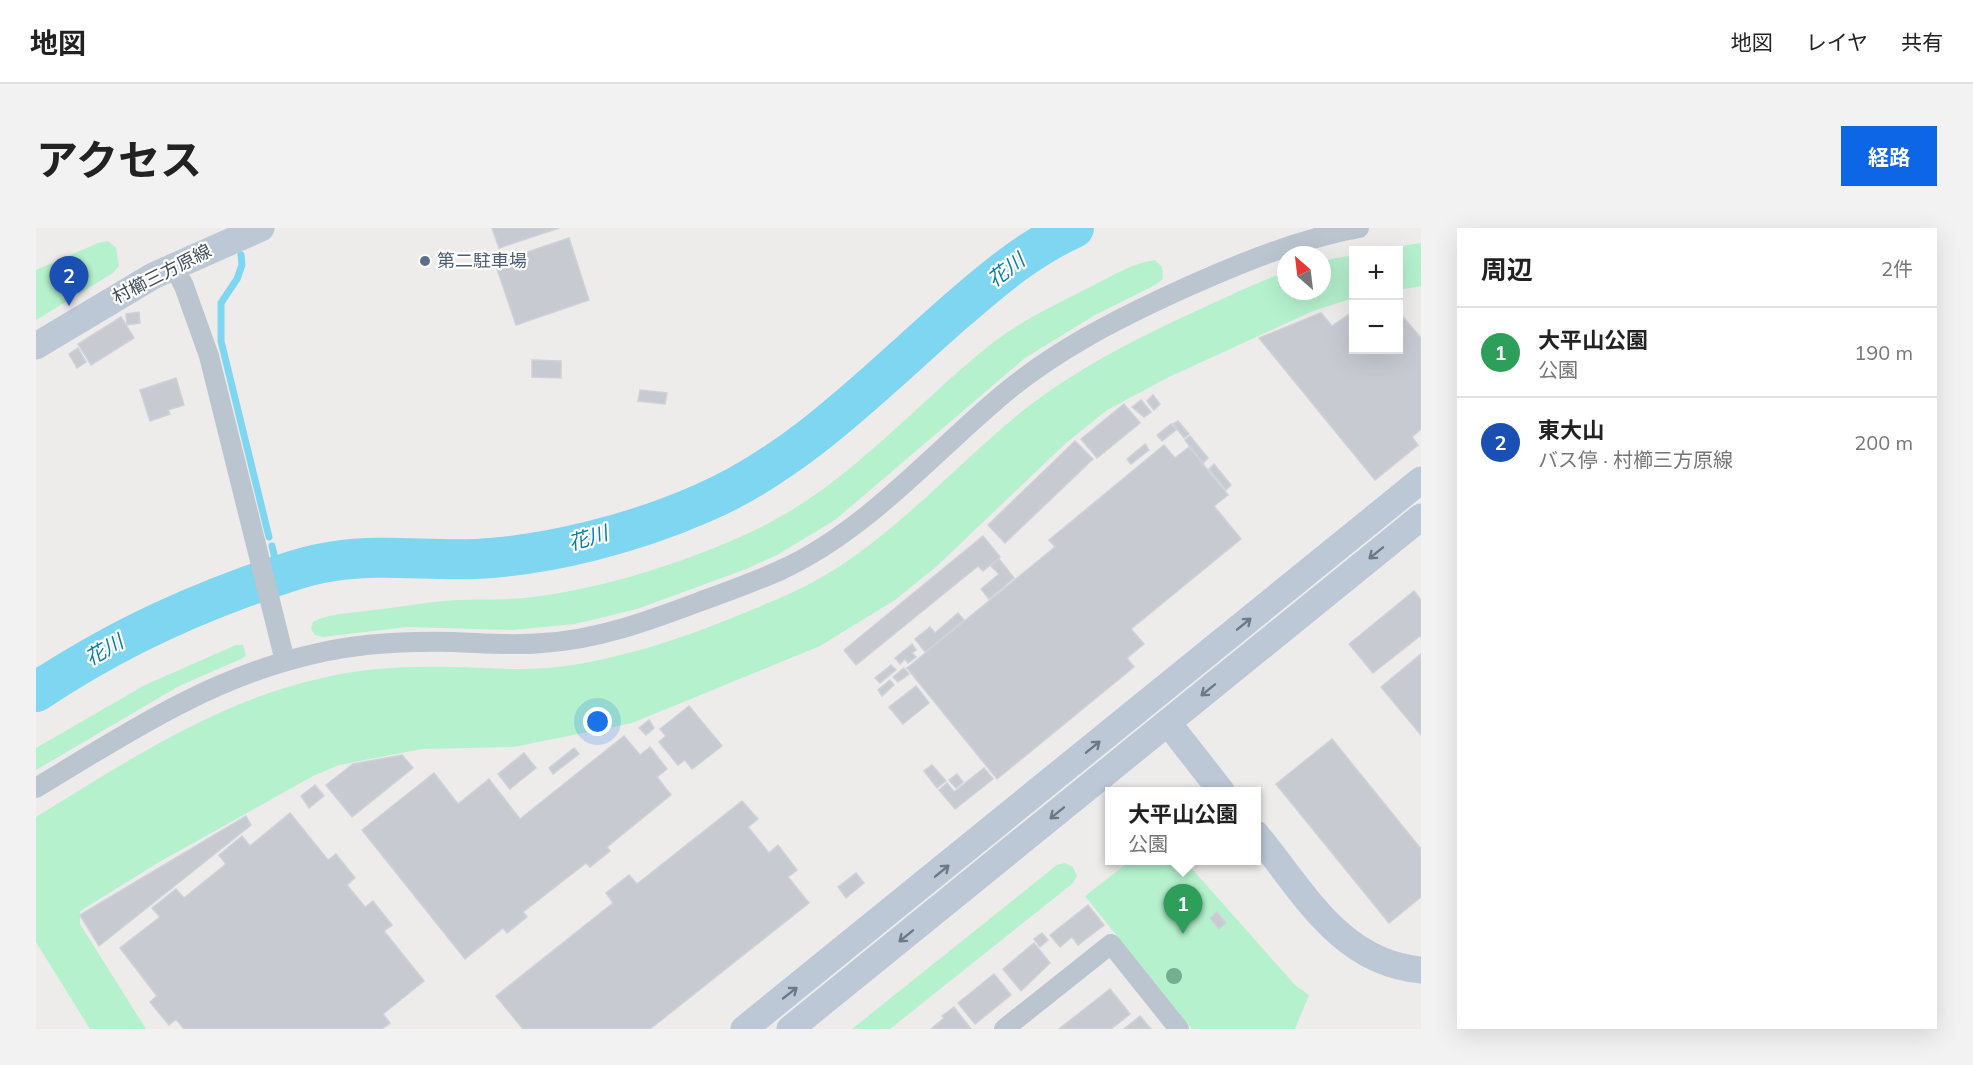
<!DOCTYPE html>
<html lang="ja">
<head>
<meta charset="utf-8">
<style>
  body { margin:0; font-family:Mulish,"Noto Sans JP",sans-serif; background:#f2f2f2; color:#222 }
  .controls { position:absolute; right:18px; top:18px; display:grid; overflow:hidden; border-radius:0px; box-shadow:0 6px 24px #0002 }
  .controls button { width:54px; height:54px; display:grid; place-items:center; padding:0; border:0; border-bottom:2px solid #e0e0e0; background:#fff; color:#222; font:30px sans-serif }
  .compass { position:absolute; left:1241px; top:18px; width:54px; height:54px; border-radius:50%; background:#fff; box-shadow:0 6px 24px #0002; rotate:332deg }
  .you { position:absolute; left:562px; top:494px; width:21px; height:21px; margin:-15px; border:4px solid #fff; border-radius:50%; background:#1a73e8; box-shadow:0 0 0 9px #1a73e833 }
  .badge { display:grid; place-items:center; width:39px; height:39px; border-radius:50%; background:#0d66e6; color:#fff; font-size:20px; font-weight:700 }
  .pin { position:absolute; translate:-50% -50px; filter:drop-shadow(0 2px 3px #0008) }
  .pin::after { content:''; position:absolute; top:32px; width:21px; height:18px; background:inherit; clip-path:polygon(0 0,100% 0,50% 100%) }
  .popup { position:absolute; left:1069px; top:559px; width:156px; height:78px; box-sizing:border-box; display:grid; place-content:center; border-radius:0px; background:#fff; filter:drop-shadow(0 2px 4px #0005); font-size:20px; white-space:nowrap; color:#767676 }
  .popup b { font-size:22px; color:#222 }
  .popup::after { content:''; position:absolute; left:50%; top:100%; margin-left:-12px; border:12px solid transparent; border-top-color:#fff }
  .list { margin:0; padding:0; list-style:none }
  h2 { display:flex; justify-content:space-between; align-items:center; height:78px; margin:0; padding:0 24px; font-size:26px }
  h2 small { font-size:20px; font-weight:400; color:#767676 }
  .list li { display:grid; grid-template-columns:39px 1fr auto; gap:18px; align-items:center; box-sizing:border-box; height:90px; padding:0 24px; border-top:2px solid #e0e0e0 }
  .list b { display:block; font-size:22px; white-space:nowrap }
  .list p { margin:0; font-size:20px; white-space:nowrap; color:#767676 }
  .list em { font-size:20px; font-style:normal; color:#767676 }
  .map { position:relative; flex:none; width:1385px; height:801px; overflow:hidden; border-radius:0px }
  header { display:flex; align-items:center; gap:36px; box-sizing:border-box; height:84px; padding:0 30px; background:#fff; border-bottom:2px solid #e0e0e0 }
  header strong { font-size:28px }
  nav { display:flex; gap:33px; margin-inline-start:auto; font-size:21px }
  .intro { display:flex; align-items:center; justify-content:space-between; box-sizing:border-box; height:144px; padding:0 36px }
  h1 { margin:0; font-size:42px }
  .button { padding:15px 27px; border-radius:0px; background:#0d66e6; color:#fff; font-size:21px; font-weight:700 }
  main { display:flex; gap:36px; padding:0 36px }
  aside { flex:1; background:#fff; border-radius:0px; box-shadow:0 6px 24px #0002 }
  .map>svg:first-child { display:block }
  .green { fill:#b5f1cd }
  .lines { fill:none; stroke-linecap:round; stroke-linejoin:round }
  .stream { stroke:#7ed6f1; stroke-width:7 }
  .river { stroke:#7ed6f1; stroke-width:40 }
  .building { fill:#c7cad1; stroke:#cfd1d8; stroke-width:1.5 }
  .street { stroke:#bbc5cf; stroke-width:20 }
  .secondary { stroke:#bcc8d6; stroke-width:27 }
  .tree { fill:#74af92 }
  .oneway { stroke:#6d7985 }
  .service-dot { fill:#5c6f8a; stroke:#fff; stroke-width:2 }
  .labels { text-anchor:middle; stroke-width:4.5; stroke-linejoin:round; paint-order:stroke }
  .service-label { font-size:18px; fill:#4e5e75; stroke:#fff; text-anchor:start }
  .street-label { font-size:18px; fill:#434e5a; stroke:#fff }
  .water-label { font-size:20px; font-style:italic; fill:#047ea4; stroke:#fff }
</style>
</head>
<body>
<header>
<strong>地図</strong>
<nav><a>地図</a><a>レイヤ</a><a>共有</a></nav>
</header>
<div class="intro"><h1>アクセス</h1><a class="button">経路</a></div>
<main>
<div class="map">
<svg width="1385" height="801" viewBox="0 0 1385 801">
  <rect width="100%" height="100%" fill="#eeebeb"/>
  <g class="green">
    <polygon points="72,13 80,20 83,38 77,45 0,92 0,42 62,15"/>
    <polygon points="1385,15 1385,58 1363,62 1362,22 1339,22"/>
    <path d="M1317,27V70L1277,83L1133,149L1071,182L1030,215L901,338L859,372L784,418L596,495L478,519L386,521L303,537L277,548L125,633L49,680L44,684V696L110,801H54L0,714V589C90,534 177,475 282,451C325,440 370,438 414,439C447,439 479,443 512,440C595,432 677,399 753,366C843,326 909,246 984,185C1038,142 1097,112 1160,83C1189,70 1219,55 1250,44V63H1286V33Z"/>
    <path d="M1119,32L1126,39L1127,51L1119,57L1059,87L989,130L799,292L741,327L710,341L601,381L539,396L476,402L371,399L287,409L279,407L275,401L277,394C293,385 319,385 337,382C361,380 384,375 407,373C437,370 467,373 497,369C567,361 664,330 727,298C817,253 881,174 959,113C987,92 1019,77 1050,61C1071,51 1095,35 1119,32Z"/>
    <polygon points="200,417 207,417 210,428 205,431 143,458 0,542 0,520 109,457"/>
    <polygon points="1094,633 1149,633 1259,757 1273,767 1259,801 1156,801 1049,668"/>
    <polygon points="1029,635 1037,639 1041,648 1036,656 854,801 816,801 1021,637"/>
  </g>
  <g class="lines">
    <g class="stream">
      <polyline points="205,27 206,37 201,51 185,75 185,113 233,309"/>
      <polyline points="236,318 243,347"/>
    </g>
    <path class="river" d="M0,464C68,419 133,387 209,359C239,349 268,337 299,333C346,326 393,333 440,331C515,327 599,305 667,275C763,234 841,152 919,84C957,51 992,21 1038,0"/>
  </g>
  <g class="building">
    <polygon points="456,0 523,0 463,20"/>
    <polygon points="533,10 553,72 480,97 459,35"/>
    <polygon points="1318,83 1318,122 1362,122 1362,83 1385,110 1385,201 1376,209 1382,217 1339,252 1223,110 1285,85 1296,98"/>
    <polygon points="103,84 104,95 91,97 90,86"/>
    <polygon points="85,89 98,110 55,137 42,116"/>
    <polygon points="42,120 50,134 41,140 33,126"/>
    <polygon points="496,132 525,133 525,150 496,149"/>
    <polygon points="140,150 148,177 132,182 134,186 114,193 104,162"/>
    <polygon points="604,162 631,165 629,176 602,173"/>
    <polygon points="1117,167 1124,176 1118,182 1111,173"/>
    <polygon points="1105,172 1115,184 1108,189 1096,179"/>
    <polygon points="1088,176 1104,195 1061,230 1045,211"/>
    <polygon points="1142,193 1153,206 1148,210 1137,196"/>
    <polygon points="1135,196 1140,202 1126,213 1121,207"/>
    <polygon points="1154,208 1172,230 1167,235 1149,212"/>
    <polygon points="1039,213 1057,231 969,315 952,297"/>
    <polygon points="1109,216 1113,222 1095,236 1091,231"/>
    <polygon points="1128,217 1139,230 1153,219 1192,267 1178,278 1205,311 1095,401 1108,416 1091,430 1098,439 961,551 871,440 1019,319 1013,312"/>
    <polygon points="1178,236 1195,257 1190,262 1173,241"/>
    <polygon points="947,308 964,329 947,343 942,338 820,437 808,422"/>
    <polygon points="963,331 978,350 953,371 945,361 963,346 955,338"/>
    <polygon points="1378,363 1385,372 1385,409 1384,408 1337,445 1313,416"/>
    <polygon points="922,385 928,392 889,424 879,411 894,399 899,405"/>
    <polygon points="876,416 880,422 876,425 880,429 872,435 869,431 864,436 859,430"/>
    <polygon points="1385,426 1385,507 1345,459"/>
    <polygon points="855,437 860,442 844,455 839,450"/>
    <polygon points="868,440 873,446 862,454 857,449"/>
    <polygon points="854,452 858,457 846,468 842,462"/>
    <polygon points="880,458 893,475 867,496 853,479"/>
    <polygon points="653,478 686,518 656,541 649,532 642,537 623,514 630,508 624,501"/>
    <polygon points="613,492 618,500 610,507 603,500"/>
    <polygon points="588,508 604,527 614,519 631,541 621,549 635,567 571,619 574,623 554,639 550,635 487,684 491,689 471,705 467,700 429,731 326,602 398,545 422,576 453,551 484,591"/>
    <polygon points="1296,511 1385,621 1385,669 1353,695 1240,556"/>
    <polygon points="538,520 543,526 517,546 513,540"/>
    <polygon points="488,525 500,540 474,561 462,546"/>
    <polygon points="366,527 377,540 316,589 290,557 317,536"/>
    <polygon points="896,537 910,553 901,560 888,543"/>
    <polygon points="948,540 957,551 919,581 903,562 911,555 918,564"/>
    <polygon points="921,546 927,554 920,560 913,552"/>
    <polygon points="279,557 288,568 273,580 265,568"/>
    <polygon points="706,573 722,591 712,599 733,625 742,617 761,642 752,649 773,675 614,801 487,801 460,768 577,675 570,665 593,647 601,656"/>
    <polygon points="254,585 292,632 300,626 319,650 311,657 329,679 337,673 356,697 348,703 388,753 347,786 354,795 346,801 148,801 140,791 133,797 114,774 121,768 84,720 124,689 116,680 140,661 148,670 190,636 183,627 206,608 214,618"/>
    <polygon points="210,588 215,597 63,718 44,687"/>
    <polygon points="820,645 828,655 810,670 802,659"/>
    <polygon points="1052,677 1068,697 1042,717 1036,709 1024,719 1014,707"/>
    <polygon points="1181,684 1190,695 1183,701 1174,690"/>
    <polygon points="1006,705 1012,712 1004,719 998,711"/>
    <polygon points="998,715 1014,735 985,763 967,741"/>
    <polygon points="958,746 975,767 939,796 922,775"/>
    <polygon points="1074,761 1094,786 1075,801 1023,801"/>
    <polygon points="918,779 935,801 895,801 908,790 906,788"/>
    <polygon points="1104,788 1115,801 1088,801"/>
  </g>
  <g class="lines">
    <g class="street">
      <polyline points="137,37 148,58 173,128 249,433"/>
      <path d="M0,560C89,506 175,449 278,426C323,415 371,413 417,414C447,415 476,418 506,415C561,412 612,393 663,374C690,364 718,354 745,342C830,303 895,227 965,168C1018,123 1079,92 1142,63C1202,36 1259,12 1323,0"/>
      <polyline points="968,801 1075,716 1143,801"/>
    </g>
    <g class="secondary">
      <polyline points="0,118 117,48 225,0"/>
      <polyline points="1132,495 1186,564"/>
      <path d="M1220,606C1268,664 1304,735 1385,742"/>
      <polyline points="708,801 1385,252"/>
      <polyline points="754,801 1385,289"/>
    </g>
  </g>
  <circle class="tree" cx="1138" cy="748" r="8"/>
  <defs><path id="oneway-shaft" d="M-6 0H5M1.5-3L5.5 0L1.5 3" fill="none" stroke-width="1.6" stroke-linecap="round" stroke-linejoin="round" transform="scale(1.5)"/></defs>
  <g class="oneway">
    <use href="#oneway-shaft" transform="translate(1340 325) rotate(141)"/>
    <use href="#oneway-shaft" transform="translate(1208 396) rotate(-39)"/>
    <use href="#oneway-shaft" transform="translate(1172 462) rotate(141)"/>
    <use href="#oneway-shaft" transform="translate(1057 519) rotate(-39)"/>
    <use href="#oneway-shaft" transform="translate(1021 585) rotate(141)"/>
    <use href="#oneway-shaft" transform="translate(906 643) rotate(-39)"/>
    <use href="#oneway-shaft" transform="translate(870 708) rotate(141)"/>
    <use href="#oneway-shaft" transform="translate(754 765) rotate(-38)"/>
  </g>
  <circle class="service-dot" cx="389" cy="33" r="6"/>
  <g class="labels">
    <g class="service-label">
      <text x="401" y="39">第二駐車場</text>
    </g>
    <g class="street-label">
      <text transform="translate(126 46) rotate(-27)" y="6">村櫛三方原線</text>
    </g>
    <g class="water-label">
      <text transform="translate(970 42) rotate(-37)" y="7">花川</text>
      <text transform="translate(552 310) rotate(-17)" y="7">花川</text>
      <text transform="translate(68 422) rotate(-30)" y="7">花川</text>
    </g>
  </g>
</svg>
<div class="controls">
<button>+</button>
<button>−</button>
</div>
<svg class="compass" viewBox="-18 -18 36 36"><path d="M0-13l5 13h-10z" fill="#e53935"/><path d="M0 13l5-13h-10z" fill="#767676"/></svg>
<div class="you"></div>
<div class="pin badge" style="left:1147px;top:706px;background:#2e9e5b">1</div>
<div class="popup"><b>大平山公園</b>公園</div>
<div class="pin badge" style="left:33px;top:78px;background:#1a4fb4">2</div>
</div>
<aside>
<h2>周辺<small>2件</small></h2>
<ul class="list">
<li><span class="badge" style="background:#2e9e5b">1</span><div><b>大平山公園</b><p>公園</p></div><em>190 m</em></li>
<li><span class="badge" style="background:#1a4fb4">2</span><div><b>東大山</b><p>バス停 · 村櫛三方原線</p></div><em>200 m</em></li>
</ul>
</aside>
</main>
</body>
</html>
